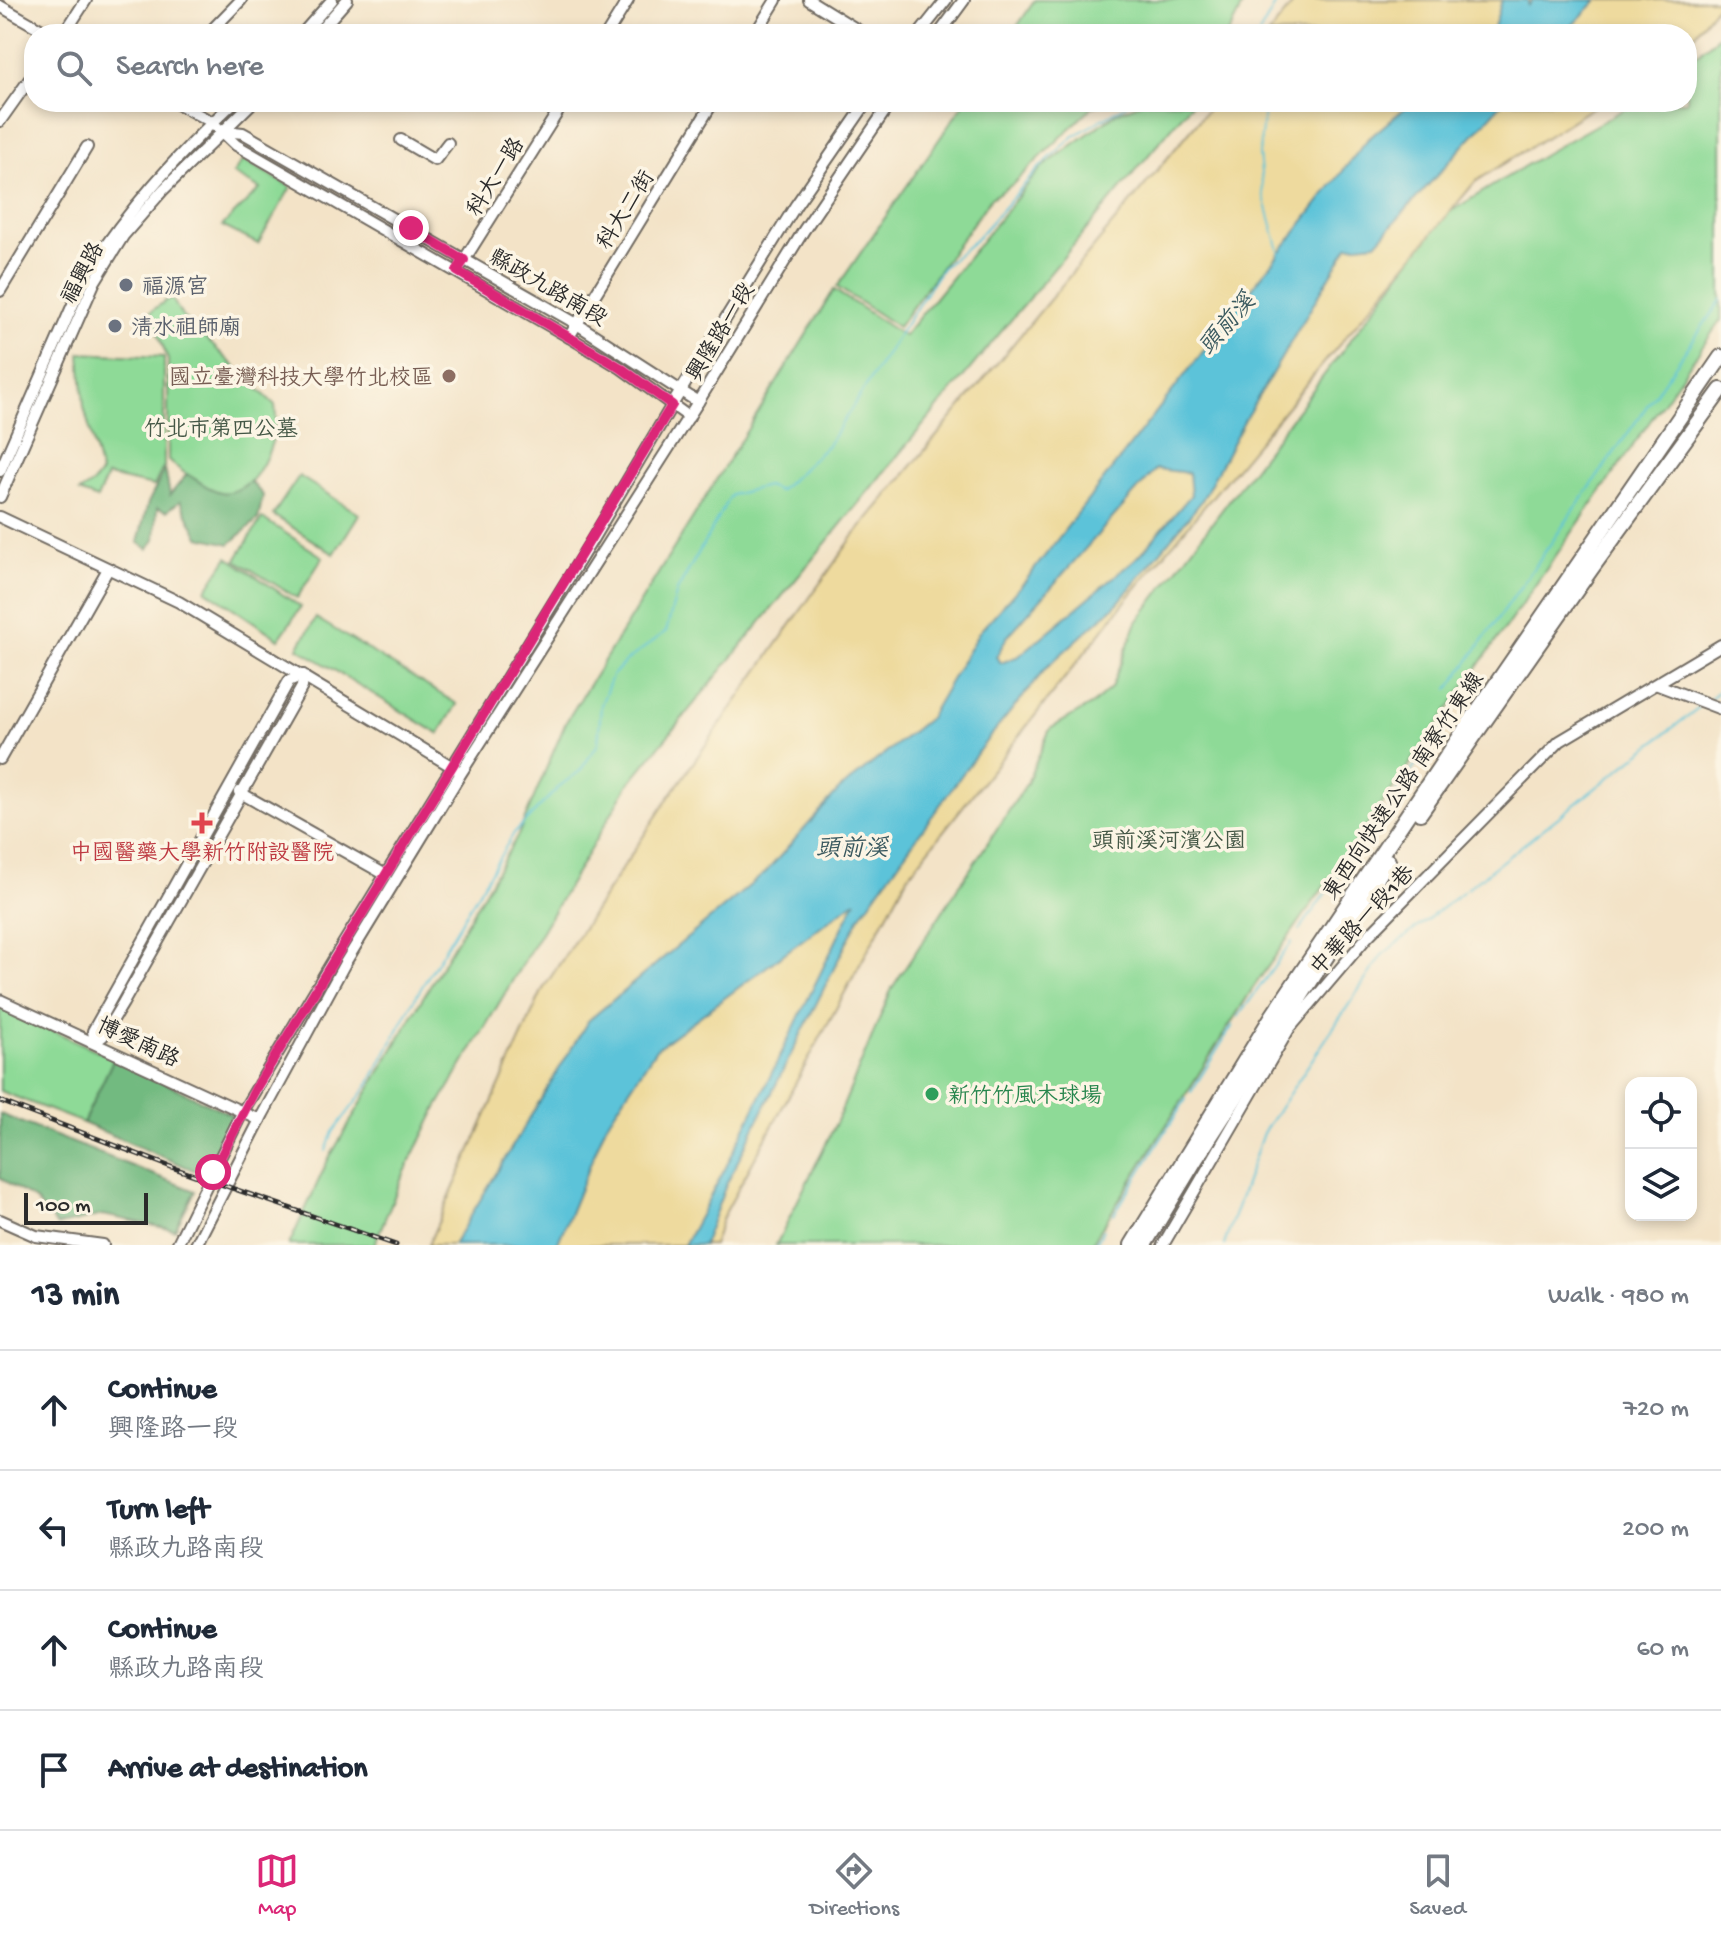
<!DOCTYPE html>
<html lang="en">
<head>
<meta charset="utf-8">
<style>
  body { margin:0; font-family:"Gochi Hand","LXGW WenKai TC",sans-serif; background:#f2f2f3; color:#1f2937 }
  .controls { position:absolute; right:24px; bottom:24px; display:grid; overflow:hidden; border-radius:16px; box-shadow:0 4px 12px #0003 }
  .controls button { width:72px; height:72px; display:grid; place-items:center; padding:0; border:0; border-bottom:2px solid #e0e1e3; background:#fff; color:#1f2937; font:40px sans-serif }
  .scale { position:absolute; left:24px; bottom:20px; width:124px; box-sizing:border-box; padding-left:8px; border:4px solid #2b2b2b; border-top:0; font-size:22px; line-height:28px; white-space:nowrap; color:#2b2b2b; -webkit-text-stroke:6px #fcf5e5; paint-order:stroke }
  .stop { position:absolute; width:24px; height:24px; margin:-18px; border:6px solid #db2777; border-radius:50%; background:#fff }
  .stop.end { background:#db2777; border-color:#fff; box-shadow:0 2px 8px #0008 }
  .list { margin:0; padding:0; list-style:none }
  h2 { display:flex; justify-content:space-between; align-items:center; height:104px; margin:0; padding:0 32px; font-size:34px }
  h2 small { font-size:26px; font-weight:400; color:#747a83 }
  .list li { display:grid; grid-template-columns:52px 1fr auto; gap:24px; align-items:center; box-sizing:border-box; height:120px; padding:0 32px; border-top:2px solid #e0e1e3 }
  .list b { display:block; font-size:30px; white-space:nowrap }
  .list p { margin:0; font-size:26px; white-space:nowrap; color:#747a83 }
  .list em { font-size:26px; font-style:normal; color:#747a83 }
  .icon { flex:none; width:44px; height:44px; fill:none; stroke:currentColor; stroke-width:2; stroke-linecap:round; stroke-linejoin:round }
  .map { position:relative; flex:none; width:1721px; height:1245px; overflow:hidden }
  .search { position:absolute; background:#fff; box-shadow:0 4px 12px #0003; left:24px; right:24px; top:24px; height:88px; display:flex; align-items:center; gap:20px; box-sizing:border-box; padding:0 28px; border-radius:32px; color:#747a83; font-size:30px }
  .sheet { height:584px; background:#fff }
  nav { display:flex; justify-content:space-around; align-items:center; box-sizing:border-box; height:112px; border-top:2px solid #e0e1e3; background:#fff; font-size:22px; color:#747a83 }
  nav a { display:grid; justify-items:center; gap:4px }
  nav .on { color:#db2777 }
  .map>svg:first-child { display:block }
  .green { fill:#8eda97; stroke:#5c8261; stroke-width:2 }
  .forest { fill:#72ba80; stroke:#4e7256; stroke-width:2 }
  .sand { fill:#eeda9e; stroke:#8c8264; stroke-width:2 }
  .water { fill:#5cc3d9; stroke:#447782; stroke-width:2; fill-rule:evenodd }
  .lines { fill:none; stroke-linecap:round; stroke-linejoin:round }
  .stream { stroke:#5cc3d9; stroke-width:2 }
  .minor-casing { stroke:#716b62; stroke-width:14 }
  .highway-casing { stroke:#716b62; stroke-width:18 }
  .minor { stroke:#fff; stroke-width:10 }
  .highway { stroke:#fff; stroke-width:14 }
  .rail-casing { stroke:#2b2b2b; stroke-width:5 }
  .rail { stroke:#fcf5e5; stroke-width:2; stroke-dasharray:6; stroke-linecap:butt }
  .route { stroke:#db2777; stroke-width:10 }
  .worship-dot { fill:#6b7280; stroke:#fcf5e5; stroke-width:3 }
  .education-dot { fill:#8d6e63; stroke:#fcf5e5; stroke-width:3 }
  .health-dot { fill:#e0444e; stroke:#fcf5e5; stroke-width:3 }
  .leisure-dot { fill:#2e9e5b; stroke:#fcf5e5; stroke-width:3 }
  .labels { text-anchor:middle; stroke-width:7; stroke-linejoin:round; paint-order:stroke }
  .street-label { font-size:22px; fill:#2b2b2b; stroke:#fcf5e5 }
  .worship-label { font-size:22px; fill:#5b616d; stroke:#fcf5e5; text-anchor:start }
  .education-label { font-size:22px; fill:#785e54; stroke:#fcf5e5; text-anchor:end }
  .park-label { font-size:22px; fill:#445746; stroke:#fcf5e5 }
  .health-label { font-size:22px; fill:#be3a42; stroke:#fcf5e5 }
  .leisure-label { font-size:22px; fill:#27864d; stroke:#fcf5e5; text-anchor:start }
  .water-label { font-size:24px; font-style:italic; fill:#3a595f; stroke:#fcf5e5 }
</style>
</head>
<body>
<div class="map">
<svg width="1721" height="1245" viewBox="0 0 1721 1245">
  <rect width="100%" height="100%" fill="#fcf5e5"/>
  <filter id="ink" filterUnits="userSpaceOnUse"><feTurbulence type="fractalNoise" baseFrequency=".0125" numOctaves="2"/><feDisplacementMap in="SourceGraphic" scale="16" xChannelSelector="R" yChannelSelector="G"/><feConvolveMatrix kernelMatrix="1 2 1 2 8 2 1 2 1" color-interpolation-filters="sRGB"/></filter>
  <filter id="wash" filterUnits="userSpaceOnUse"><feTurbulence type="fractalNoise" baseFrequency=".006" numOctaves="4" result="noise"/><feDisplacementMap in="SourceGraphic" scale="32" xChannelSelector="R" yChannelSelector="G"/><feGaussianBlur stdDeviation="1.8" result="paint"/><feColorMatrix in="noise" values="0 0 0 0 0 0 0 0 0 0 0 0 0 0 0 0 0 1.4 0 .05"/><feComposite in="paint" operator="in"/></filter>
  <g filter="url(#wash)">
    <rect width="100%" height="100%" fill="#f3e3c7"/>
    <g class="green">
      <polygon points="1035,0 1245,0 1228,34 1012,34"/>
      <polygon points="1721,34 1721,320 1253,988 1091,1245 776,1245 837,1121 892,988 1027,783 1050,729 1094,703 1111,688 1137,622 1445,215 1546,153 1637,102 1687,102 1687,63"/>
      <polygon points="965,102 1105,102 1092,107 1013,184 991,198 898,327 837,287"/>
      <polygon points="1143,102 1193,102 879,478 630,782 437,1108 401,1180 374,1245 289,1245 328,1160 518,835 566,722 834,290 904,336 1041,168 1118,112"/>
      <polygon points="243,160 291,187 258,244 222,226 260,189 233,174"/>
      <path d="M171,297L182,316L275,405C276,413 277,422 275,430C270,455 250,503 217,492C200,486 183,471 168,461V360L150,312Z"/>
      <polygon points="80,353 164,357 164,466 154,486 107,476 97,499 79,492 92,484 101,473 84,407"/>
      <polygon points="299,476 359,514 334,554 273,515"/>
      <polygon points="262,518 323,557 297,598 236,560"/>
      <polygon points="228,557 301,607 279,639 206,590"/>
      <polygon points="316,618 457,704 439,734 298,648"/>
      <polygon points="0,1007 114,1058 83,1123 0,1091"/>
    </g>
    <g class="forest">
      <path d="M165,469L170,495L187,474C212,489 225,503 250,481L263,495L258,519L230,544L199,537L180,501L167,511L157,508L155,540L148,549L138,542L148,503Z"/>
      <polygon points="114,1058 232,1115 205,1175 83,1123"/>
      <polygon points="0,1114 195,1191 175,1230 103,1215 57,1226 35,1200 0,1178"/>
    </g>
    <g class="sand">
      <polygon points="1296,0 1721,0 1687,44 1687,34 1269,34"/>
      <polygon points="1214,102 1601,102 1475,182 1136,588 908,876 723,1217 713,1245 428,1245 543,989 669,797 852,538"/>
    </g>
    <g class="water">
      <polygon points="1502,0 1528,0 1528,5 1533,0 1597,0 1564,34 1492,34"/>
      <path d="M1412,102H1503L1376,243L1348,246L1245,419L1201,502L1118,603L1048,666L983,745L859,918L726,1185L703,1245H684L726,1167L856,900L656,1049L606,1125L557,1245H453L588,1021L766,872L839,790L929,718L979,632L1026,580L1367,140ZM1156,469L1189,473L1191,495L1140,555L1019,656L1001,663L996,657L1007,637Z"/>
    </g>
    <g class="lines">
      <g class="stream">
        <polyline points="1259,34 1278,0"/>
        <polyline points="1265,102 1259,154 1263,193 1280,254"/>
        <polyline points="1449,689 1721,300"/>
        <polyline points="1711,698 1721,689"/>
        <polyline points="1390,802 1460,702"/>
        <polyline points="1299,931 1381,814"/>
        <polyline points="1238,1017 1292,942"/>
        <polyline points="1191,1092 1233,1025"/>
        <polyline points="326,1151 333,1132 368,1086 414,1000 514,833 561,785 580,771 598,744 601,705 612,676 626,661 666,632 677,591 731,495 767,486 779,491 828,445 942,268 974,241 1039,168 1074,136 1131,102"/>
        <polyline points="1114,1214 1186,1099"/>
        <polyline points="1094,1245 1104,1230"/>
        <polyline points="1224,1245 1263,1133 1382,955 1698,708"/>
      </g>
    </g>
  </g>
  <g filter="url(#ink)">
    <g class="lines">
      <g class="minor-casing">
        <g id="minor">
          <polyline points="809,0 864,34"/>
          <polyline points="0,6 49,34"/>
          <polyline points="64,34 86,0"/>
          <polyline points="208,34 241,0"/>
          <polyline points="302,34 332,0"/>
          <polyline points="317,34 347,0"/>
          <polyline points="607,34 628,0"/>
          <polyline points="755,34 776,0"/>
          <polyline points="919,34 946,0"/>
          <polyline points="939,34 964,0"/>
          <polyline points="174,102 212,122 236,145 569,337 621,368 689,417"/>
          <polyline points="0,121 34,73"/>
          <polyline points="224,131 243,133 577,324 698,402"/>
          <polyline points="401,140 435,160 448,143"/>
          <polyline points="461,265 564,102"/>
          <polyline points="0,291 87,147"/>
          <polyline points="569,337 713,102"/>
          <path d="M0,471L85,277C126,211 178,154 234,102"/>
          <polyline points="0,497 95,281 123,236 163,190 253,102"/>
          <polyline points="0,517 179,602 456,769"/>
          <polyline points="1658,685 1721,709"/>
          <polyline points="0,759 108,569"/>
          <polyline points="239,792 386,875"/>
          <polyline points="0,1000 260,1120"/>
          <polyline points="95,1042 93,1031 289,681 303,675"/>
          <polyline points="95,1042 103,1036 123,1003 302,687 303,675"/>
          <polyline points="0,1220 36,1236 103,1245"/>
          <polyline points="177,1245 243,1111 335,957 592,540 672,405 796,205 867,102"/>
          <polyline points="196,1245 263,1114 345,963 461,773 698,402 804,230 891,102"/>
          <polyline points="1163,1245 1289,1029 1368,936 1560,741 1721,645"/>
        </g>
      </g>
      <g class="highway-casing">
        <g id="highway">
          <polyline points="1420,813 1591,569 1721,390"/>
          <polyline points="1132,1245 1273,1015 1468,725 1721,357"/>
          <polyline points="1144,1245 1197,1157 1388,861"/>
        </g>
      </g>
      <use href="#minor" class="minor"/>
      <use href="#highway" class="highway"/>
      <g class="rail-casing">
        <polyline id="rail" points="0,1101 171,1167 396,1245"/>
      </g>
      <use href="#rail" class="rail"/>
    </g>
  </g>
  <g class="lines" filter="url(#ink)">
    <polyline class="route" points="213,1172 256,1088 672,405 621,368 457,271 464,260 411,228"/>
  </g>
  <g class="worship-dot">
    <circle cx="126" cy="285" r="8"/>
    <circle cx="115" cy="326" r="8"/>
  </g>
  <circle class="education-dot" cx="449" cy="376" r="8"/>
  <path class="health-dot" d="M198 811h8v8h8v8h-8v8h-8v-8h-8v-8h8z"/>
  <circle class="leisure-dot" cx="932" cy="1094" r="8"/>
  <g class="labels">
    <g class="street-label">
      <text transform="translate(494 176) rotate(-58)" y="8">科大一路</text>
      <text transform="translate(624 209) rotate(-58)" y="8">科大二街</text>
      <text transform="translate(81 272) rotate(-62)" y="8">福興路</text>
      <text transform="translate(549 286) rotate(30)" y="8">縣政九路南段</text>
      <text transform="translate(719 331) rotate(-59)" y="8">興隆路一段</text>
      <text transform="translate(1402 785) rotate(-56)" y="8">東西向快速公路 南寮竹東線</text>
      <text transform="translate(1361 919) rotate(-47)" y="8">中華路一段1巷</text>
      <text transform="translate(139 1041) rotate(25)" y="8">博愛南路</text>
    </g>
    <g class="worship-label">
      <text x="142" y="293">福源宮</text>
      <text x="131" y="334">清水祖師廟</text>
    </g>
    <g class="education-label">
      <text x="433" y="384">國立臺灣科技大學竹北校區</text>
    </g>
    <g class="park-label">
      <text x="221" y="435">竹北市第四公墓</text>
      <text x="1169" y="847">頭前溪河濱公園</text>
    </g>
    <g class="health-label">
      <text x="202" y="859">中國醫藥大學新竹附設醫院</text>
    </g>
    <g class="leisure-label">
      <text x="948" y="1102">新竹竹風木球場</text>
    </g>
    <g class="water-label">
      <text transform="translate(1226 323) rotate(-49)" y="8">頭前溪</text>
      <text x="852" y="855">頭前溪</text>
    </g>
  </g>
</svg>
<div class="controls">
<button><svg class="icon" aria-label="locate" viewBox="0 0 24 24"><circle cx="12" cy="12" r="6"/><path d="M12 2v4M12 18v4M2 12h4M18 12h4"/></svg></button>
<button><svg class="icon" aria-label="layers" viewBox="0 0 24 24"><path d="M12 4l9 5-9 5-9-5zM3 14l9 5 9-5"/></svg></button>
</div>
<div class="scale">100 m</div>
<div class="stop" style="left:213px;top:1172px"></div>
<div class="stop end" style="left:411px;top:228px"></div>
<div class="search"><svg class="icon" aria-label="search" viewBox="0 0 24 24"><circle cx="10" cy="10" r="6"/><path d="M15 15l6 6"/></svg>Search here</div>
</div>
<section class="sheet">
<h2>13 min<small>Walk · 980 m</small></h2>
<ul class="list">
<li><svg class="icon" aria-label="ahead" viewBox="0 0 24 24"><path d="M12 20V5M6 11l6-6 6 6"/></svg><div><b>Continue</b><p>興隆路一段</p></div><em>720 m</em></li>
<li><svg class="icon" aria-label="left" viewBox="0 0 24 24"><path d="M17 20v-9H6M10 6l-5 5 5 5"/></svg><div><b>Turn left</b><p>縣政九路南段</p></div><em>200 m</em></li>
<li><svg class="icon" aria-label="ahead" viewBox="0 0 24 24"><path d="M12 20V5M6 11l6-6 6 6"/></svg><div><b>Continue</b><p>縣政九路南段</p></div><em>60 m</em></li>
<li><svg class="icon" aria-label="arrive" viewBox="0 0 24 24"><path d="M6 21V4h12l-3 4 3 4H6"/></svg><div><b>Arrive at destination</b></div></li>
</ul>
</section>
<nav>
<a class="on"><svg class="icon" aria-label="map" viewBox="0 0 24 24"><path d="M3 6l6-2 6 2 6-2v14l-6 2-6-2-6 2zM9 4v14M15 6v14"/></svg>Map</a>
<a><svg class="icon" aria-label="directions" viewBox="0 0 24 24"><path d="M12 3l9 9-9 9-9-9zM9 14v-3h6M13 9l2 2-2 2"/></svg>Directions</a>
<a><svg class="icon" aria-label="saved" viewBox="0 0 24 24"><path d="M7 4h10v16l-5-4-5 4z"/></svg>Saved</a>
</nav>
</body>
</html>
